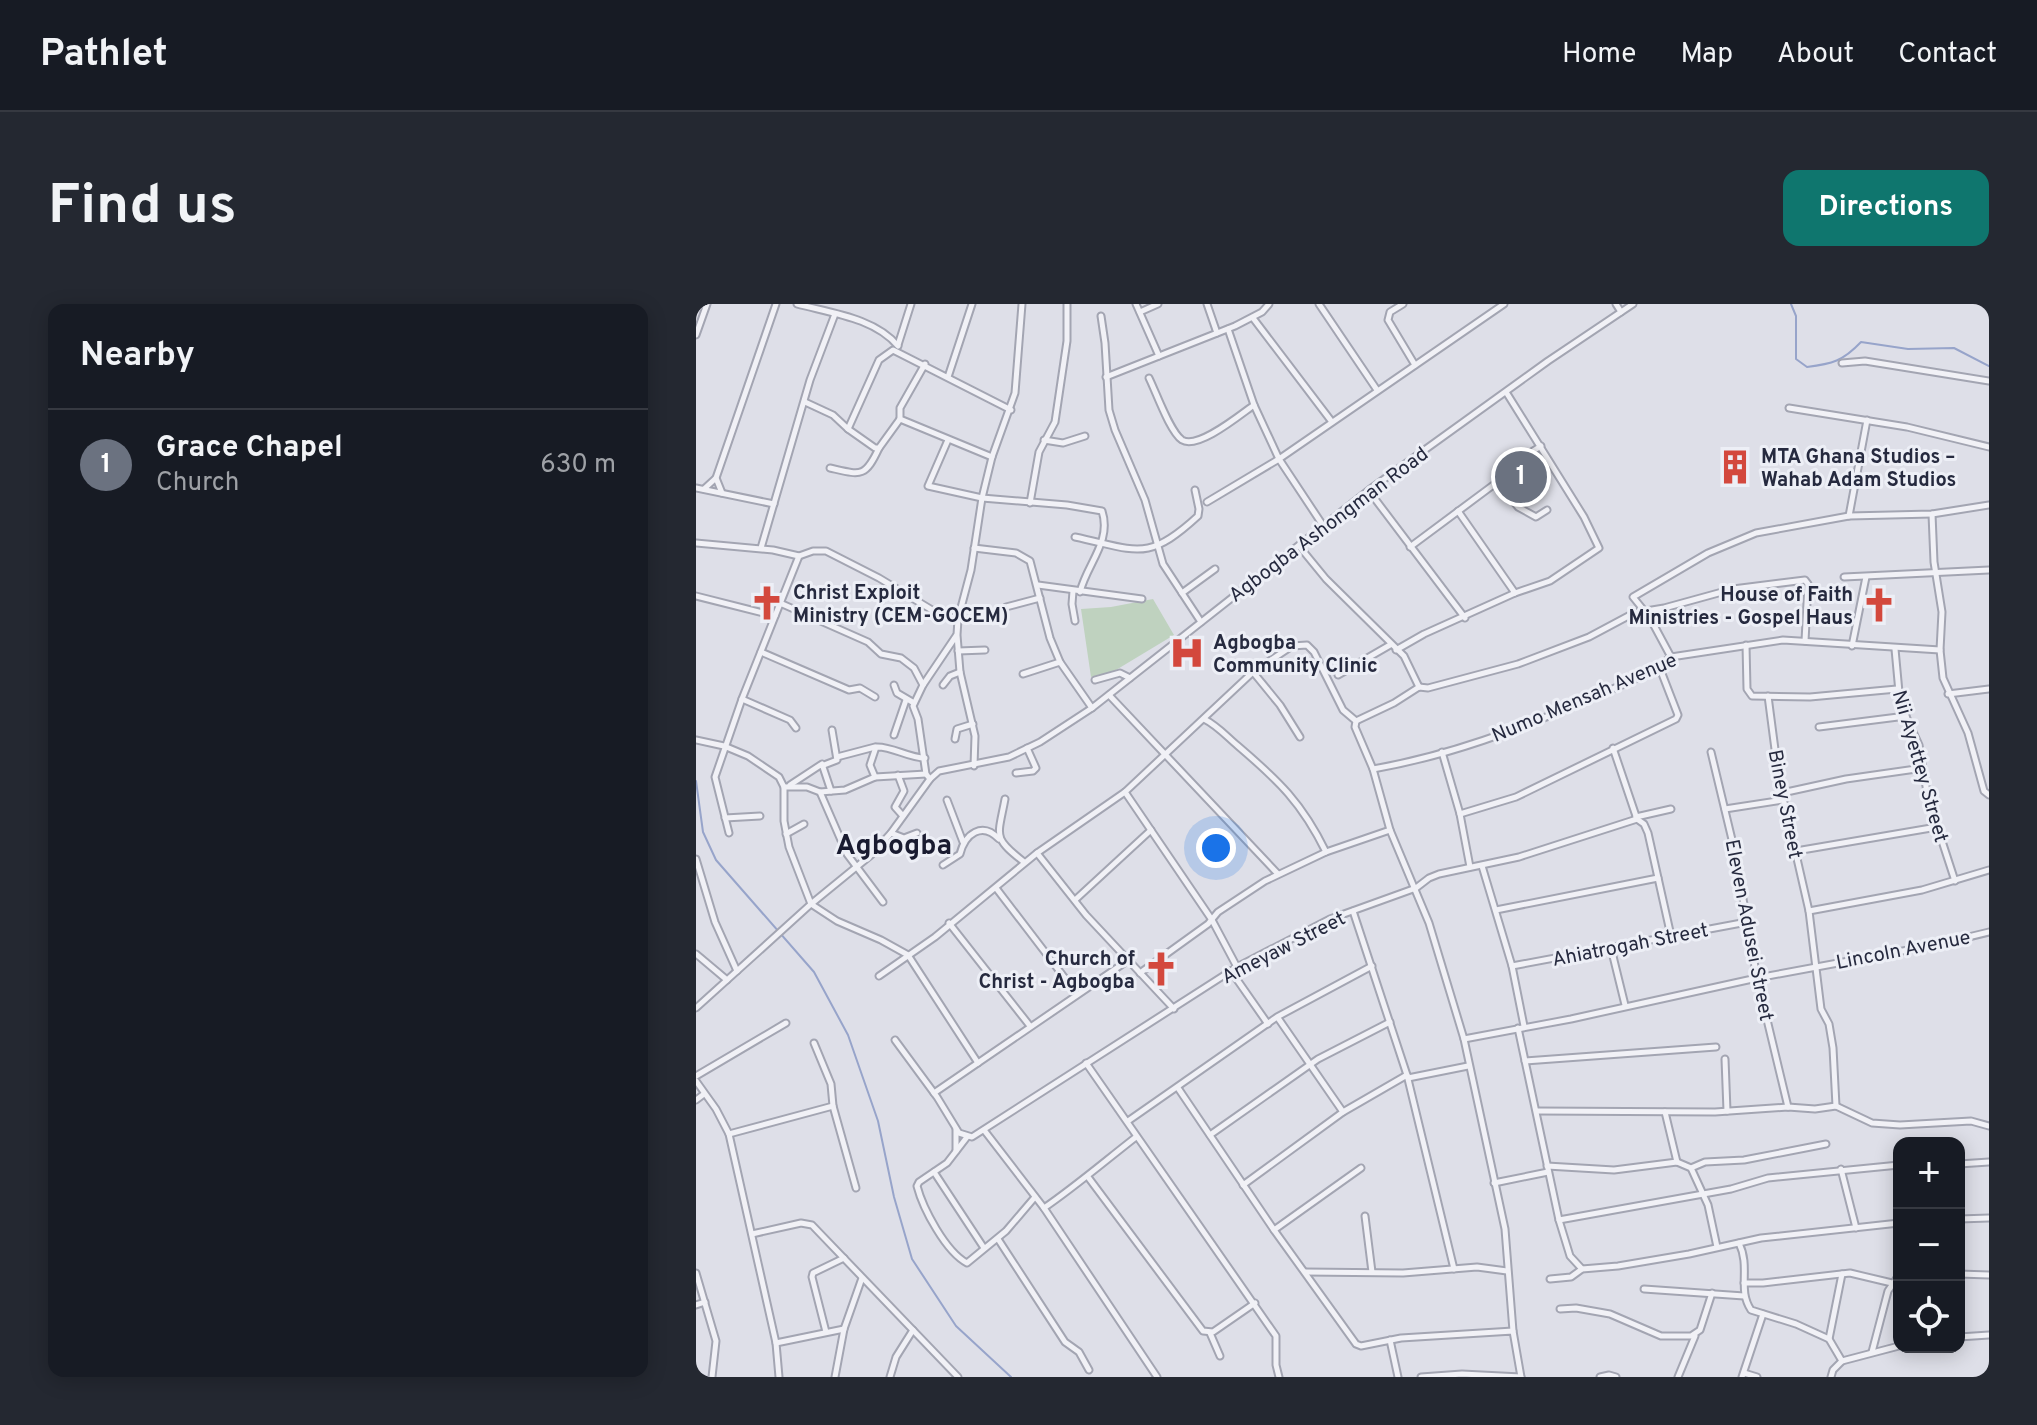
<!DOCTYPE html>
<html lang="en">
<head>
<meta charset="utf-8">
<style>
  body { margin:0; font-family:Overpass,sans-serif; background:#242831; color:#f1f3f6 }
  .controls { position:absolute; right:24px; bottom:24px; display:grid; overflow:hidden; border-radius:16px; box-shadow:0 4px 20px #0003 }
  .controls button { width:72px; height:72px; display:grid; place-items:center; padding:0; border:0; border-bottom:2px solid #363941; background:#171b24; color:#f1f3f6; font:40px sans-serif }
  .you { position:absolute; left:520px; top:544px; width:28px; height:28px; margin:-20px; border:6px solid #fff; border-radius:50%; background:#1a73e8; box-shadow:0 0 0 12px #1a73e833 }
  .badge { display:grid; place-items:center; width:52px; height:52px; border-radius:50%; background:#0f766e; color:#fff; font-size:26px; font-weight:700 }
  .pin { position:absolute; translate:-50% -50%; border:4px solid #fff; box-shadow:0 2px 8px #0006 }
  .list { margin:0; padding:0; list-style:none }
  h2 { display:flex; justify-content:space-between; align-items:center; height:104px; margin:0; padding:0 32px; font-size:34px }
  h2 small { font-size:26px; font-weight:400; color:#9ea1a6 }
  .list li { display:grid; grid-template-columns:52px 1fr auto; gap:24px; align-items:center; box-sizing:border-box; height:112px; padding:0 32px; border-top:2px solid #363941 }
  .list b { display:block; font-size:30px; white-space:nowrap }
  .list p { margin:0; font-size:26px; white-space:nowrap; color:#9ea1a6 }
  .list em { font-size:26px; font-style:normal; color:#9ea1a6 }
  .icon { flex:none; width:44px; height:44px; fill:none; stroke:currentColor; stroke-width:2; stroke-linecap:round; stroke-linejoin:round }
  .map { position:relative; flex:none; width:1293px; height:1073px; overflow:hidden; border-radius:16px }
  header { display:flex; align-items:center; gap:48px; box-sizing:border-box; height:112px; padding:0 40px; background:#171b24; border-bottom:2px solid #363941 }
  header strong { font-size:38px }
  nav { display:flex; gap:44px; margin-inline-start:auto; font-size:28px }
  .intro { display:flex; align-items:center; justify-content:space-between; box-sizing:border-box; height:192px; padding:0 48px }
  h1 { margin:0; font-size:56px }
  .button { padding:20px 36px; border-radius:16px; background:#0f766e; color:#fff; font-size:28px; font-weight:700 }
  main { display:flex; gap:48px; padding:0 48px }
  aside { flex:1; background:#171b24; border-radius:16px; box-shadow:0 4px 20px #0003 }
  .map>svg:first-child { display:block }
  .green { fill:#bfd2bf }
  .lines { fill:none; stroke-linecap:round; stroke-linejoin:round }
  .stream { stroke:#97a4ca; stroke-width:2 }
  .minor-casing { stroke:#a3a5b2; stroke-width:9 }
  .minor { stroke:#f1f1f6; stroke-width:5 }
  .labels { text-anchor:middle; stroke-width:6; stroke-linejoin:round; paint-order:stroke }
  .poi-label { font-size:20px; font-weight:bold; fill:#262a3f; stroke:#edeff6; text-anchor:start }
  .street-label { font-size:20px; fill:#262a3f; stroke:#edeff6 }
  .district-label { font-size:28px; font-weight:bold; fill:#191b30; stroke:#edeff6 }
</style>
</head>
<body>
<header>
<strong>Pathlet</strong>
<nav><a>Home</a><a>Map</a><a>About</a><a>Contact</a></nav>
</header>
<div class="intro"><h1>Find us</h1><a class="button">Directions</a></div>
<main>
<aside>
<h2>Nearby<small></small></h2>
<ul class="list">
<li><span class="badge" style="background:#6b7280">1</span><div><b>Grace Chapel</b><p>Church</p></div><em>630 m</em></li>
</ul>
</aside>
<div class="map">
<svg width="1293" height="1073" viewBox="0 0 1293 1073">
  <rect width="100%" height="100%" fill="#dedfe8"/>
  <polygon class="green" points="457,295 478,331 415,369 395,373 385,305 415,303"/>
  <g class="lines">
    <g class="stream">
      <path d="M1095,0L1100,12V55L1111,63C1136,60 1147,57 1165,38L1212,45L1258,44L1293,62"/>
      <polyline points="0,477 7,528 20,556 118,668 152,731 182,817 198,893 216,955 260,1022 315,1073"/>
    </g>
    <g class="minor-casing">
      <g id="minor">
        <path d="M101,0C135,9 179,14 202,42"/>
        <polyline points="440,0 463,52"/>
        <polyline points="511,0 521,29"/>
        <polyline points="623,0 681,86"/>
        <polyline points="707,0 694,8 692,16 719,61"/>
        <polyline points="920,0 925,8"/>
        <polyline points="444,8 462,0"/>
        <polyline points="405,12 409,39 413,106 419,126 449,196 467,260 505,318"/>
        <polyline points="557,14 636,118"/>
        <polyline points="532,25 558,101 583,155 628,223"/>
        <polyline points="0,31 11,0"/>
        <polyline points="202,41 215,0"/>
        <polyline points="1146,59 1169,57 1293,77"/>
        <polyline points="229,60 204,104 204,115 296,153"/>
        <polyline points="252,73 276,0"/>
        <polyline points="410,73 539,22 566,8 573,0"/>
        <path d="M453,74C460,88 474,128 486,136C502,146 545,110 558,101"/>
        <polyline points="109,98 137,111 152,125 183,56 197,46 315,106"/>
        <polyline points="1093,104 1211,123 1293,143"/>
        <polyline points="152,125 179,144 183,144 204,115"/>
        <path d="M252,136L232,182L286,194L371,201L406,207C416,237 391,260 384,288"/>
        <polyline points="348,136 367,139 389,132"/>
        <path d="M134,164C165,171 169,174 183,144"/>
        <polyline points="800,179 806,183 822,203 840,213 851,206"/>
        <polyline points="0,184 78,200"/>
        <polyline points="8,185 20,174"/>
        <polyline points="673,187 769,314"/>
        <polyline points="26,189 20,174 80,0"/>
        <polyline points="511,198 583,155 808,0"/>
        <polyline points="334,199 343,148 359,118 371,37 371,0"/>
        <polyline points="762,207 819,289"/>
        <polyline points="1236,210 1238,258 1246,308 1244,346 1247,374 1272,429 1288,487 1293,491"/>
        <polyline points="1153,212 1171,116"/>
        <path d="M379,233C441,246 451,259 502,212L503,205L499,186"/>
        <polyline points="0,239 77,246 103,252 117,247 130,247 183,274 241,309 262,315"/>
        <polyline points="603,242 630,275 708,352 723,383"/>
        <polyline points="714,243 800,179 812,163 845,142"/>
        <polyline points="65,244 114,76 139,10"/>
        <polyline points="278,244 320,249 334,257 354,334 364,358 396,404"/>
        <polyline points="1148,273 1293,266"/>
        <polyline points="342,281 446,295"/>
        <polyline points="377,287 376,300 379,317"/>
        <polyline points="486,289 519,265"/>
        <polyline points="0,292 79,312"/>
        <polyline points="84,299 172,338 185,350 205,354 218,364 227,381"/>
        <polyline points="310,303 344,294"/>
        <polyline points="1050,341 1051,385 1056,392 1114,393 1201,385"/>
        <polyline points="1156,342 1170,273"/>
        <polyline points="1199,345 1204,399 1223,441 1232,494 1259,577"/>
        <polyline points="700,346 728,330 819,289 854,277 903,244 888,213 810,88"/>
        <polyline points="262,347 289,346"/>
        <polyline points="65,348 153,386 164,384 179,393"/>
        <polyline points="975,353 954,314 937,293 1012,249 1060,229 1153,212 1236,210 1293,201"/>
        <polyline points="557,368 584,401 604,433"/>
        <polyline points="327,370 364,358"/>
        <polyline points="642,371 694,341"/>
        <polyline points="399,376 424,369 434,374"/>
        <polyline points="198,381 201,389 218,399"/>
        <polyline points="247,381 254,372 264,368"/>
        <polyline points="723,383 732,384 822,360 893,333 938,309 968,304 1037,285 1109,276 1112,280 1109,337"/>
        <polyline points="1252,390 1293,385"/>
        <polyline points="413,391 582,570"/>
        <polyline points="1072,392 1083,476 1113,607 1125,705 1133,720 1137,744 1140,802"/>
        <polyline points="46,395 94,416 100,424"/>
        <path d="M508,415C522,422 531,433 542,442C583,477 606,499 630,548"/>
        <polyline points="660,417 698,399 723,383"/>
        <polyline points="1123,423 1210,412"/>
        <polyline points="198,431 210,396"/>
        <polyline points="259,435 261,425 277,420"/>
        <polyline points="0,436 28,442 52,452 83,473 88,483 88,517 93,543 115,600 141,617 185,636 212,651 282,759"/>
        <polyline points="917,444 941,515 948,520 952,529 975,632"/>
        <polyline points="746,448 764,510 774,563"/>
        <polyline points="1015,448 1038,544 1061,674 1092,803"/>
        <polyline points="141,453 179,443"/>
        <polyline points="128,461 141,456 136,426"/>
        <polyline points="278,462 279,432 264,368 261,331 262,315 275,266 286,194 296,153 319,89 326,0"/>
        <path d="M677,465C752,452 824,425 893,395C921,383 951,372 975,353L1087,336L1244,346"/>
        <polyline points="320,469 337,467 340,464 331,444"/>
        <polyline points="202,471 208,487 199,503 207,512"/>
        <path d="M179,473L174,461L180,443C196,442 212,454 229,454"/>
        <polyline points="234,475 230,470 222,415 217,402 227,381 260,332"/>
        <polyline points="94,481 126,460 135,487"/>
        <polyline points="88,483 111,483 124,488 149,486 179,473 230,470"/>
        <polyline points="124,488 151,550 187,598"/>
        <polyline points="429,488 516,616 541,663"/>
        <polyline points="1086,489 1150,475 1227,464"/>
        <path d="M309,495C302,533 296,533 328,558"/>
        <polyline points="251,496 267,538"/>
        <polyline points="1029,505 1087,496"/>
        <polyline points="764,510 820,493 980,415 982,411 963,362"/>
        <polyline points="940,513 975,505"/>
        <polyline points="29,514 64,512"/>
        <polyline points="33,529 19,473 46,395 103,252"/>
        <polyline points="195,529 208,534 221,529"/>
        <polyline points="90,530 108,520"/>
        <polyline points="1100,547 1241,523"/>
        <polyline points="341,549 390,611 478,705"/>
        <polyline points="0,555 19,618 41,667"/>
        <path d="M247,561L264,550C269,530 286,517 303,535"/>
        <polyline points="786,562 816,662 828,722"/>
        <polyline points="300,584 381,690"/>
        <polyline points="379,596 455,526"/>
        <polyline points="800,606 962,574"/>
        <polyline points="657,607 711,771 758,965"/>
        <polyline points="1113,607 1226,586 1293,566"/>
        <polyline points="253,619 334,722"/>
        <polyline points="915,644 929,701"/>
        <polyline points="0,650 31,676"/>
        <polyline points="816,662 1051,618"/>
        <polyline points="535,667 572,720"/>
        <polyline points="444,669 512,620 522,608 569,577 630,548 694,526"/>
        <polyline points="183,672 239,633 341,549 429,488 557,368 596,342 611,341 618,348 647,406 660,417 659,423 677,465 694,526 733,619 768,735 809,925 817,1027"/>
        <polyline points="0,704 115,600 175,551 195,529 234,475 243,467 313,453 344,438 396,404 673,186 852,57 937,0"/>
        <polyline points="582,714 647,808"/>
        <polyline points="822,724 863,916 874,952 886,965"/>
        <polyline points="768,735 875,715 1061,674 1239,641 1293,628"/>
        <polyline points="199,736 241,793 263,829 276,833 541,663 634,615 720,584 733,574 743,570 823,553 941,515"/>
        <polyline points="118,739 135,780 137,802 160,884"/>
        <polyline points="1029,755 1031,807"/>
        <polyline points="829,757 1020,743"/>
        <polyline points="390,759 580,1032 580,1061 583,1073"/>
        <polyline points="0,772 90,719"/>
        <polyline points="712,774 772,762"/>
        <polyline points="0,777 20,805 33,830 80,1039 83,1073"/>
        <polyline points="482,784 578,926 660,1040 665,1042 705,1034 817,1027 825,1073"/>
        <polyline points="238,789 431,657"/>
        <polyline points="0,796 8,790"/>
        <polyline points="841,807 1019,808 1092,803 1119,805 1140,802 1176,819 1204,821 1275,817 1293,822"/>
        <polyline points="969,808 981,858"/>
        <polyline points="432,817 581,713 676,662"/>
        <polyline points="260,825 260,847"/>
        <polyline points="288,826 348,904 461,1073"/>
        <polyline points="33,830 137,802"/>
        <polyline points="514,831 622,755 694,718"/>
        <path d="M271,833L251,859L223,878L221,882C227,905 250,948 271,959L310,927L339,893"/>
        <polyline points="1263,860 1293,858"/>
        <polyline points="851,862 918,866 981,858 995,864 1012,901 1021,943"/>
        <polyline points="995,864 1009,858 1048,856 1130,840"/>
        <polyline points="1145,865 1160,924"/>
        <polyline points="238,868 288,944"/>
        <polyline points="392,873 507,1027 517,1028 559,999"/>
        <polyline points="798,879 852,868"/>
        <polyline points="547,881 647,808 711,771"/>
        <path d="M348,904C380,882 409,857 440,833"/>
        <polyline points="669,912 676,968"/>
        <polyline points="1263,915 1293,914"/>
        <polyline points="863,916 1035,885 1072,874 1203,861"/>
        <polyline points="578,926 665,864"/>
        <polyline points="56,930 105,919 116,921 262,1073"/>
        <polyline points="302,935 369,1038 383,1048 393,1066"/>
        <path d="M1043,939C1055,964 1041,985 1055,1006L1100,1020L1133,1035L1146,1057L1137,1066L1135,1073"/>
        <polyline points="609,968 707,969 781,963 811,967"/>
        <polyline points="0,969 20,1037 16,1073"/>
        <polyline points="1263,970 1293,971"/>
        <polyline points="854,975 875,973 886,965 922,962 993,950 1065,934 1203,919"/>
        <polyline points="1048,979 1067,979 1154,969 1196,979"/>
        <polyline points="948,985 1048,992"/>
        <polyline points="0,1001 9,998"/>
        <polyline points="864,1005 880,1004 914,1010 965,1032 995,1032 1004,1026 1016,989"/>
        <polyline points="130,1028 116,973 117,969 148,954"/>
        <polyline points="514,1029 524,1052"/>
        <polyline points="1263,1033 1293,1031"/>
        <polyline points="1133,1035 1146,970"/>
        <polyline points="694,1036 702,1073"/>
        <polyline points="80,1039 148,1025"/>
        <polyline points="1176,1048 1192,987 1203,971"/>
        <polyline points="1146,1057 1203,1042"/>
        <polyline points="1048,1069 1061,1073"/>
        <polyline points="139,1073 148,1025 166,974"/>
        <polyline points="194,1073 200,1053 217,1026"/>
        <polyline points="725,1073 766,1070 825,1073"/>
        <polyline points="904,1073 913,1071 920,1073"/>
        <polyline points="982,1073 999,1032"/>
        <polyline points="1046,1073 1067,1010"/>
      </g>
    </g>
    <use href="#minor" class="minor"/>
  </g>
  <defs>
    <g id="building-bare" transform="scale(2.76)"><path d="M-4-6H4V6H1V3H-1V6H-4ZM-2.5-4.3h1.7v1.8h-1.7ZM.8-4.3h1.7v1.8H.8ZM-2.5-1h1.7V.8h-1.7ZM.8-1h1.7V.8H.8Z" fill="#d3483d" stroke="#edeff6" stroke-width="2.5" paint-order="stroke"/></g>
    <g id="church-bare" transform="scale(2.76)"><path d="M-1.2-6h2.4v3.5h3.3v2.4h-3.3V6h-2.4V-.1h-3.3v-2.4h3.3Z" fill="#d3483d" stroke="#edeff6" stroke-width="2.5" paint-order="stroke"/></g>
    <g id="hospital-bare" transform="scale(2.76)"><path d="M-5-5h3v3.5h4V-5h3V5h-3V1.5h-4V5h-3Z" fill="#d3483d" stroke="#edeff6" stroke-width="2.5" paint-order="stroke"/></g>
  </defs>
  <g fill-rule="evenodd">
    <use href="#building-bare" x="1039" y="163"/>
    <use href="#church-bare" x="71" y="299"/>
    <use href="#church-bare" x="1183" y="301"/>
    <use href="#hospital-bare" x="491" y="349"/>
    <use href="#church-bare" x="465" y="665"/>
  </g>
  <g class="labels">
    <g class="poi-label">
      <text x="1065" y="159">MTA Ghana Studios –<tspan x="1065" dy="23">Wahab Adam Studios</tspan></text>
      <text x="97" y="295">Christ Exploit<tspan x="97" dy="23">Ministry (CEM-GOCEM)</tspan></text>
      <text x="1157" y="297" text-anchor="end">House of Faith<tspan x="1157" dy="23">Ministries - Gospel Haus</tspan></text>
      <text x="517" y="345">Agbogba<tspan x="517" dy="23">Community Clinic</tspan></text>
      <text x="439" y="661" text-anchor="end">Church of<tspan x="439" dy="23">Christ - Agbogba</tspan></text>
    </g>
    <g class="street-label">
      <text transform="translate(632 220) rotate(-37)" y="7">Agbogba Ashongman Road</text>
      <text transform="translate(888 393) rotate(-23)" y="7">Numo Mensah Avenue</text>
      <text transform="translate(1225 462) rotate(74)" y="7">Nii Ayettey Street</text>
      <text transform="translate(1090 500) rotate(79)" y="7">Biney Street</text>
      <text transform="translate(1054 626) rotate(79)" y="7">Eleven Adusei Street</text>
      <text transform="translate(934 640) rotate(-11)" y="7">Ahiatrogah Street</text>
      <text transform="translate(587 643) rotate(-27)" y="7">Ameyaw Street</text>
      <text transform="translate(1207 645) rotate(-11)" y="7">Lincoln Avenue</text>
    </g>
    <g class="district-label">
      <text x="198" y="550">Agbogba</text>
    </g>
  </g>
</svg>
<div class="controls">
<button>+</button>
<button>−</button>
<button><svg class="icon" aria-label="locate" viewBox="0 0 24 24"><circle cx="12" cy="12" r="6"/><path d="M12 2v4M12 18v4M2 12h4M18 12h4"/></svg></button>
</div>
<div class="you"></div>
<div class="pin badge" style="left:825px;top:173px;background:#6b7280">1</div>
</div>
</main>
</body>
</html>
